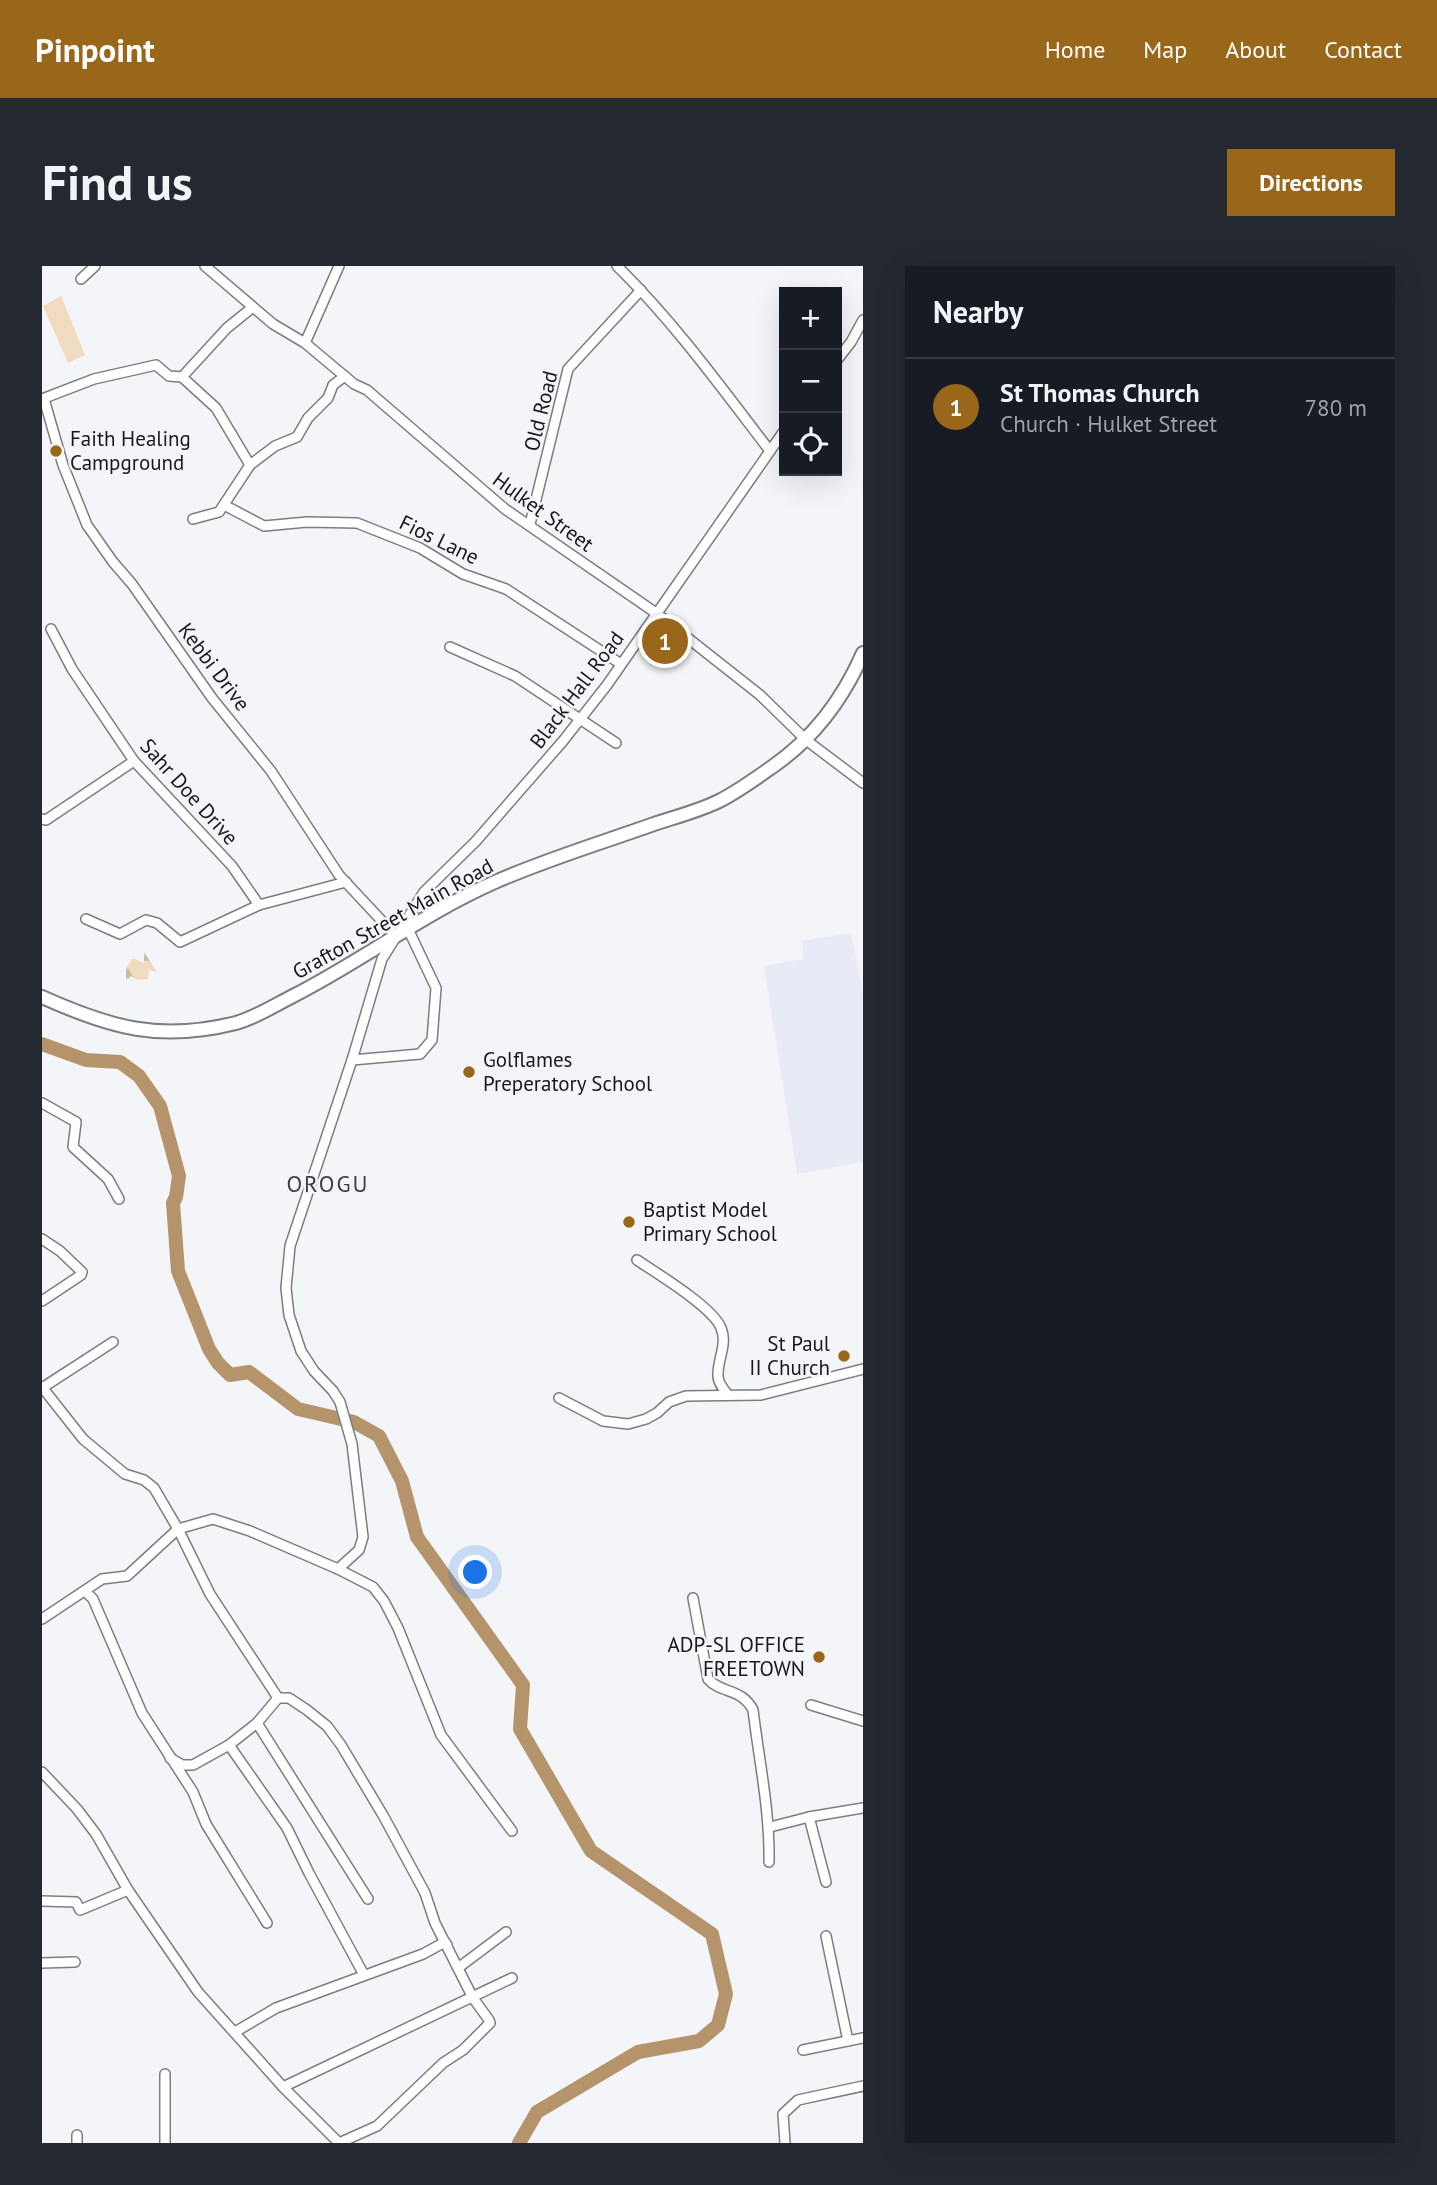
<!DOCTYPE html>
<html lang="en">
<head>
<meta charset="utf-8">
<style>
  body { margin:0; font-family:"PT Sans",sans-serif; background:#242831; color:#f1f3f6 }
  .controls { position:absolute; right:21px; top:21px; display:grid; overflow:hidden; border-radius:0px; box-shadow:0 7px 28px #0002 }
  .controls button { width:63px; height:63px; display:grid; place-items:center; padding:0; border:0; border-bottom:2px solid #363941; background:#171b24; color:#f1f3f6; font:35px sans-serif }
  .you { position:absolute; left:434px; top:1307px; width:24px; height:24px; margin:-18px; border:5px solid #fff; border-radius:50%; background:#1a73e8; box-shadow:0 0 0 10px #1a73e833 }
  .badge { display:grid; place-items:center; width:46px; height:46px; border-radius:50%; background:#99671a; color:#fff; font-size:23px; font-weight:700 }
  .pin { position:absolute; translate:-50% -50%; border:4px solid #fff; box-shadow:0 2px 7px #0006 }
  .list { margin:0; padding:0; list-style:none }
  h2 { display:flex; justify-content:space-between; align-items:center; height:91px; margin:0; padding:0 28px; font-size:30px }
  h2 small { font-size:23px; font-weight:400; color:#9ea1a6 }
  .list li { display:grid; grid-template-columns:46px 1fr auto; gap:21px; align-items:center; box-sizing:border-box; height:98px; padding:0 28px; border-top:2px solid #363941 }
  .list b { display:block; font-size:26px; white-space:nowrap }
  .list p { margin:0; font-size:23px; white-space:nowrap; color:#9ea1a6 }
  .list em { font-size:23px; font-style:normal; color:#9ea1a6 }
  .icon { flex:none; width:38px; height:38px; fill:none; stroke:currentColor; stroke-width:2; stroke-linecap:round; stroke-linejoin:round }
  .map { position:relative; flex:none; width:821px; height:1877px; overflow:hidden; border-radius:0px }
  header { display:flex; align-items:center; gap:42px; box-sizing:border-box; height:98px; padding:0 35px; background:#99671a; color:#fff }
  header strong { font-size:33px }
  nav { display:flex; gap:38px; margin-inline-start:auto; font-size:24px }
  .intro { display:flex; align-items:center; justify-content:space-between; box-sizing:border-box; height:168px; padding:0 42px }
  h1 { margin:0; font-size:49px }
  .button { padding:18px 32px; border-radius:0px; background:#99671a; color:#fff; font-size:24px; font-weight:700 }
  main { display:flex; gap:42px; padding:0 42px }
  aside { flex:1; background:#171b24; border-radius:0px; box-shadow:0 7px 28px #0002 }
  .map>svg:first-child { display:block }
  .built { fill:#e8eaf5 }
  .forest { fill:url(#forest-firs) }
  .pitch { fill:#f0dbc1 }
  .lines { fill:none; stroke-linecap:round; stroke-linejoin:round }
  .river { stroke:#b5946b; stroke-width:14 }
  .street-casing { stroke:#7c7d80; stroke-width:12 }
  .secondary-casing { stroke:#7c7d80; stroke-width:16 }
  .street { stroke:#fff; stroke-width:9 }
  .secondary { stroke:#fff; stroke-width:12 }
  .poi-dot { fill:#99671a; stroke:#f4f5f8; stroke-width:2.5 }
  .labels { text-anchor:middle; stroke-width:5; stroke-linejoin:round; paint-order:stroke }
  .street-label { font-size:21px; fill:#18191a; stroke:#f4f5f8 }
  .poi-label { font-size:21px; fill:#18191a; stroke:#f4f5f8; text-anchor:start }
  .neighbourhood-label { font-size:23px; letter-spacing:2px; fill:#3f4043; stroke:#f4f5f8 }
</style>
</head>
<body>
<header>
<strong>Pinpoint</strong>
<nav><a>Home</a><a>Map</a><a>About</a><a>Contact</a></nav>
</header>
<div class="intro"><h1>Find us</h1><a class="button">Directions</a></div>
<main>
<div class="map">
<svg width="821" height="1877" viewBox="0 0 821 1877">
  <defs>
    <pattern id="forest-firs" width="22" height="20" patternUnits="userSpaceOnUse" patternTransform="scale(1.75)"><rect width="22" height="20" fill="#f0dbc1"/><path d="M5 1l3.5 6h-7zM16 11l3.5 6h-7z" fill="#cdbba5"/></pattern>
  </defs>
  <rect width="100%" height="100%" fill="#f4f5f8"/>
  <polygon class="built" points="809,667 821,728 821,896 755,908 722,700 761,693 760,675"/>
  <polygon class="forest" points="102,686 115,706 107,704 106,713 95,714 89,710 84,715 84,702 91,692 102,697"/>
  <polygon class="pitch" points="19,30 43,89 26,97 1,40"/>
  <g class="lines">
    <polyline class="river" points="0,778 44,794 78,796 97,810 118,840 137,910 134,931 131,937 136,1005 167,1083 176,1097 188,1109 207,1106 256,1143 312,1156 337,1170 360,1215 375,1271 481,1419 478,1463 549,1585 670,1668 684,1728 676,1759 657,1775 596,1786 495,1846 477,1877"/>
    <g class="street-casing">
      <g id="street">
        <polyline points="163,0 231,58 263,77 312,118 325,124 463,243 614,347 718,429 764,474 821,517"/>
        <path d="M575,0C632,56 679,121 728,185"/>
        <polyline points="39,13 53,0"/>
        <polyline points="263,77 297,0"/>
        <polyline points="795,94 809,76 821,54"/>
        <polyline points="140,111 174,142 208,199"/>
        <polyline points="0,133 52,113 114,99 127,110 140,111 185,62 211,41"/>
        <polyline points="2,133 21,199 45,259 71,296 90,318 170,432 229,505 297,609 353,669"/>
        <polyline points="182,239 222,260 265,256 315,257 378,282 421,308 464,323 579,398"/>
        <polyline points="151,253 177,246 208,199 233,180 255,171 266,152 286,132 291,119 303,110"/>
        <polyline points="488,258 526,103 599,24"/>
        <polyline points="9,363 30,403 92,495 190,600 217,639"/>
        <polyline points="408,381 473,410 574,477"/>
        <polyline points="0,553 4,554 92,495"/>
        <polyline points="44,653 78,668 104,654 115,657 138,676 217,639 304,616"/>
        <polyline points="310,794 378,788 390,774 394,722 366,663"/>
        <polyline points="0,837 34,856 31,881 66,913 77,933"/>
        <polyline points="0,973 18,985 40,1006 39,1009 0,1035"/>
        <path d="M595,994C614,1007 671,1041 679,1062C686,1078 675,1094 676,1110C676,1117 682,1124 686,1129"/>
        <polyline points="0,1121 41,1173 83,1208 102,1214 112,1222 136,1263 168,1328 236,1432"/>
        <polyline points="0,1122 71,1076"/>
        <polyline points="517,1132 561,1155 586,1158 604,1153 615,1147 627,1136 644,1130 719,1129 821,1103"/>
        <polyline points="296,1303 331,1321 342,1335 356,1362 399,1469 470,1565"/>
        <polyline points="43,1325 51,1333 100,1447 151,1526 164,1558 225,1657"/>
        <path d="M651,1332L666,1413C679,1428 700,1422 711,1444C717,1494 728,1545 727,1596"/>
        <polyline points="0,1353 60,1313 85,1310 136,1263 171,1253 208,1265 296,1303 317,1284 321,1271 310,1178 298,1136 291,1125 272,1105 259,1085 247,1049 244,1022 248,980 310,794 340,693 382,626 434,575 521,475 565,419 742,165"/>
        <polyline points="769,1439 821,1455"/>
        <polyline points="215,1457 326,1633"/>
        <polyline points="187,1479 245,1562 267,1607 322,1709"/>
        <polyline points="128,1492 140,1499 151,1499 187,1479 215,1457 236,1432 247,1432 265,1444 285,1460 299,1479 342,1551 383,1627 393,1657 431,1732 447,1754 448,1757 421,1784 401,1797 335,1860 297,1877"/>
        <polyline points="0,1506 35,1543 54,1568 86,1624 156,1726 241,1821 297,1877"/>
        <polyline points="767,1551 784,1616"/>
        <polyline points="728,1561 767,1551 821,1542"/>
        <polyline points="0,1635 34,1636 38,1644 86,1624"/>
        <polyline points="784,1670 806,1775"/>
        <polyline points="0,1697 33,1696"/>
        <polyline points="414,1698 416,1702 464,1666"/>
        <polyline points="193,1766 234,1742 381,1688 403,1676 405,1679"/>
        <polyline points="761,1784 821,1772"/>
        <polyline points="241,1821 470,1712"/>
        <polyline points="35,1869 35,1877"/>
        <polyline points="123,1877 123,1808"/>
        <polyline points="743,1877 741,1848 756,1834 821,1820"/>
      </g>
    </g>
    <g class="secondary-casing">
      <path id="secondary" d="M0,731C69,762 118,776 194,757C213,752 233,739 251,730C320,695 382,647 453,616C505,593 559,577 612,558C633,551 657,545 677,535C695,526 713,513 730,501C772,472 801,433 821,387"/>
    </g>
    <use href="#street" class="street"/>
    <use href="#secondary" class="secondary"/>
  </g>
  <g class="poi-dot">
    <circle cx="14" cy="185" r="7"/>
    <circle cx="427" cy="806" r="7"/>
    <circle cx="587" cy="956" r="7"/>
    <circle cx="802" cy="1090" r="7"/>
    <circle cx="777" cy="1391" r="7"/>
  </g>
  <g class="labels">
    <g class="street-label">
      <text transform="translate(499 145) rotate(-76)" y="7">Old Road</text>
      <text transform="translate(501 246) rotate(36)" y="7">Hulket Street</text>
      <text transform="translate(397 274) rotate(26)" y="7">Fios Lane</text>
      <text transform="translate(172 401) rotate(53)" y="7">Kebbi Drive</text>
      <text transform="translate(535 424) rotate(-53)" y="7">Black Hall Road</text>
      <text transform="translate(147 526) rotate(48)" y="7">Sahr Doe Drive</text>
      <text transform="translate(351 653) rotate(-29)" y="7">Grafton Street Main Road</text>
    </g>
    <g class="poi-label">
      <text x="28" y="180">Faith Healing<tspan x="28" dy="24">Campground</tspan></text>
      <text x="441" y="801">Golflames<tspan x="441" dy="24">Preperatory School</tspan></text>
      <text x="601" y="951">Baptist Model<tspan x="601" dy="24">Primary School</tspan></text>
      <text x="788" y="1085" text-anchor="end">St Paul<tspan x="788" dy="24">II Church</tspan></text>
      <text x="763" y="1386" text-anchor="end">ADP-SL OFFICE<tspan x="763" dy="24">FREETOWN</tspan></text>
    </g>
    <g class="neighbourhood-label">
      <text x="286" y="926">OROGU</text>
    </g>
  </g>
</svg>
<div class="controls">
<button>+</button>
<button>−</button>
<button><svg class="icon" aria-label="locate" viewBox="0 0 24 24"><circle cx="12" cy="12" r="6"/><path d="M12 2v4M12 18v4M2 12h4M18 12h4"/></svg></button>
</div>
<div class="you"></div>
<div class="pin badge" style="left:623px;top:375px">1</div>
</div>
<aside>
<h2>Nearby<small></small></h2>
<ul class="list">
<li><span class="badge">1</span><div><b>St Thomas Church</b><p>Church · Hulket Street</p></div><em>780 m</em></li>
</ul>
</aside>
</main>
</body>
</html>
